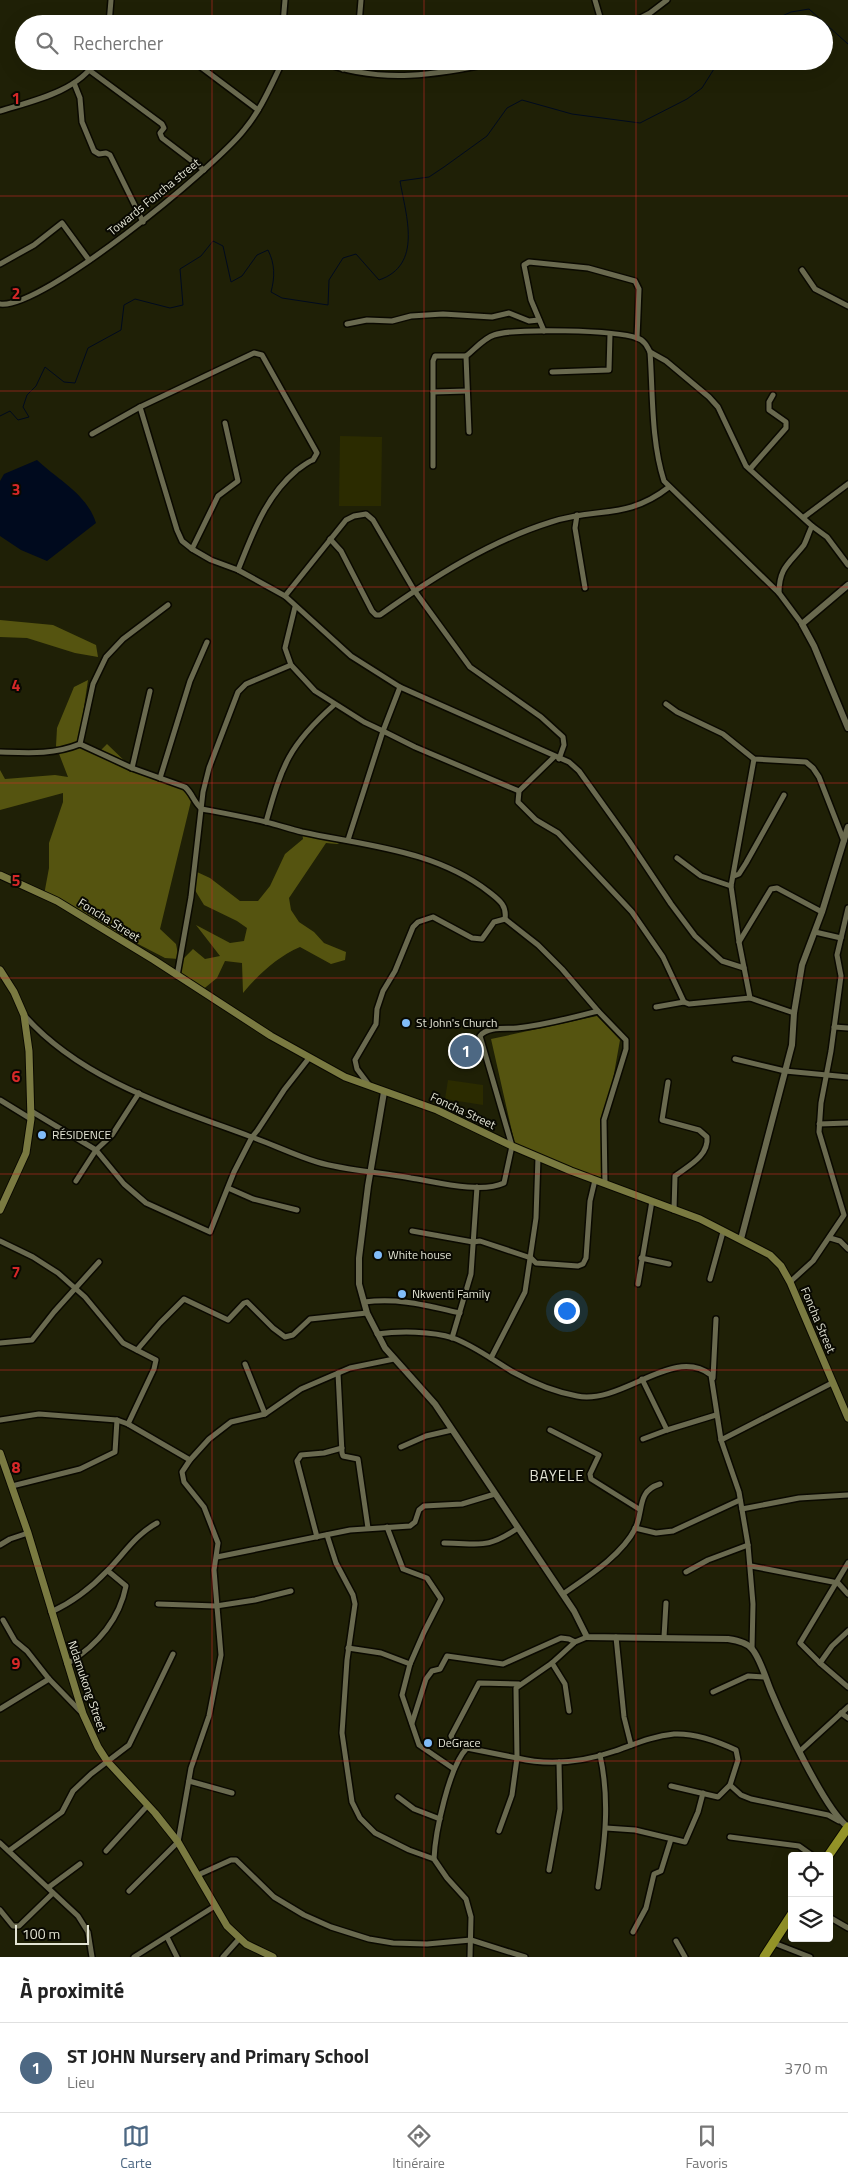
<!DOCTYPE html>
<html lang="fr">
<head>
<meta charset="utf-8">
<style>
  body { margin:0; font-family:"Titillium Web",sans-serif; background:#f2f2f2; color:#222 }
  .controls { position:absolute; right:15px; bottom:15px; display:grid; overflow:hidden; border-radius:5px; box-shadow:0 5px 20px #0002 }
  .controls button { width:45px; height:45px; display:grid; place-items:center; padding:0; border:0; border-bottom:1px solid #e0e0e0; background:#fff; color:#222; font:25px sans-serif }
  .scale { position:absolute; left:15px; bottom:12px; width:74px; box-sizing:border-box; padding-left:5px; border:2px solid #e3e4d4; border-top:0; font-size:14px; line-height:18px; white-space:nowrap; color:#e3e4d4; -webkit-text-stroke:4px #090902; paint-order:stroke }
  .you { position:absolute; left:566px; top:1310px; width:18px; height:18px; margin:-12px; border:4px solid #fff; border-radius:50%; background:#1a73e8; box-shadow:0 0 0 8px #1a73e833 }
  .badge { display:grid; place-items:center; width:32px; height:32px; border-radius:50%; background:#4d6883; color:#fff; font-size:16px; font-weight:700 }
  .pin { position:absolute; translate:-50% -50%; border:2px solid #fff; box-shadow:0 1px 5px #0006 }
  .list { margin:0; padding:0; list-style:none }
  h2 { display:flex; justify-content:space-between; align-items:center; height:65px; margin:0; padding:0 20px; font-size:21px }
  h2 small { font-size:16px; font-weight:400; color:#767676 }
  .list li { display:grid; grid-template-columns:32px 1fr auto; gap:15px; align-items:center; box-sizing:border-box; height:90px; padding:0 20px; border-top:1px solid #e0e0e0 }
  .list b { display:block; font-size:19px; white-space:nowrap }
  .list p { margin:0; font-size:16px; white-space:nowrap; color:#767676 }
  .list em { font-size:16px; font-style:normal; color:#767676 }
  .icon { flex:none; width:28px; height:28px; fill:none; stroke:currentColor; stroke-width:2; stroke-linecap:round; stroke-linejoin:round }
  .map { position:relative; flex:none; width:848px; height:1957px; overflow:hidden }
  .search { position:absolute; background:#fff; box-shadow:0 5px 20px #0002; left:15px; right:15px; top:15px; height:55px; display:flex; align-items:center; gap:12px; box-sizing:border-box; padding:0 18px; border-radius:28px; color:#767676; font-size:19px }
  .sheet { height:155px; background:#fff }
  nav { display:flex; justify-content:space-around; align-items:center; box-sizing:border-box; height:70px; border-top:1px solid #e0e0e0; background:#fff; font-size:14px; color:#767676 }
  nav a { display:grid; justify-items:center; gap:2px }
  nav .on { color:#4d6883 }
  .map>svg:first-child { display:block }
  .green { fill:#2b2b00 }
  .forest { fill:#555410 }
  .water { fill:#000a1e }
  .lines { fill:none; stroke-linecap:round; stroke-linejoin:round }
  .stream { stroke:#000a1e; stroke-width:1 }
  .minor-casing { stroke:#0a0900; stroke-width:8 }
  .tertiary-casing { stroke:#0a0900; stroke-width:9 }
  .secondary-casing { stroke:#0a0900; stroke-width:9 }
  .trunk-casing { stroke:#0a0900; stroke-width:11 }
  .minor { stroke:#6a6a4f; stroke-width:5 }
  .tertiary { stroke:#6a6a4f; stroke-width:6 }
  .secondary { stroke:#7a7a41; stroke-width:7 }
  .trunk { stroke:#949428; stroke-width:9 }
  .grid { fill:none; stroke:#d62828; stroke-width:1; stroke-opacity:0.55 }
  .poi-dot { fill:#81bdfa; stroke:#090902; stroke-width:2 }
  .labels { text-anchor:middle; stroke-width:4; stroke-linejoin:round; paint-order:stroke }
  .street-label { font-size:12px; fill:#e3e4d4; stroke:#090902 }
  .poi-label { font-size:12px; fill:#e3e4d4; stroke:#090902; text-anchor:start }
  .quarter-label { font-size:15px; letter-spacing:1px; fill:#e3e4d4; stroke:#090902 }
  .grid-label { font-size:16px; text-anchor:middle; font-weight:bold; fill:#d62828; stroke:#090902; stroke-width:4; stroke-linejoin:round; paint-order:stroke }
</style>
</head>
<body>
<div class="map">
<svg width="848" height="1957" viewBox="0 0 848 1957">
  <rect width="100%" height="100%" fill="#1f2006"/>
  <g class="green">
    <polygon points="340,436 382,437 381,506 339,506"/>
    <polygon points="448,1080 483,1085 483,1105 445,1099"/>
  </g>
  <g class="forest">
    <polygon points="0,620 53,625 96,645 98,657 75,653 27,638 0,637"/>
    <polygon points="88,680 79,741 98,753 107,744 132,768 183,789 188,793 191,801 160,929 176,944 179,959 165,958 44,895 49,868 49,843 63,802 63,793 0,810 0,770 5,779 55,775 68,777 56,746 57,728 74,687"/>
    <path d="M302,832L345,841L337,844L326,843L289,898L291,910L299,922L314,932L324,943L346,952L345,960L331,964L300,947C277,957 259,974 243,993L242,963L225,961L217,978L201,991L177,976L179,963L193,949L205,959L220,956L196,925L230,943L244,941L247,928L237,921L204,905L193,887L197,872L210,878L240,901H258L270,886L285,854L303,839Z"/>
    <polygon points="597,1016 620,1040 604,1130 604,1181 515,1145 491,1039"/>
  </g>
  <path class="water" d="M37,460C58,480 87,494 96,523L47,561L21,550L0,536V481L4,474Z"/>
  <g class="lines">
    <g class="stream">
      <polyline points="764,24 791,12 809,9 848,44"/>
      <path d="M0,416L10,411L18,420L29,417L23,407L27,395L36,386L45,367L64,382L75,383L88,348L121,330L124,305L135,299L170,308L183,305L180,269L201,256L213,241L223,246L231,282L242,276L257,255L268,250C275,264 275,277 271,292L282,298L328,305L329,280L343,258L356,254L379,280C423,265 406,216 400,181L429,177L444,167L487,136L507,108L522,100L572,114L640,123L687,99L702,88L719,61"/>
    </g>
    <g class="minor-casing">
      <g id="minor">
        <polyline points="595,0 602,24"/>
        <polyline points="109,24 111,0"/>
        <polyline points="283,24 285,0"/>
        <polyline points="359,24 361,0"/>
        <polyline points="629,24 650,13 667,0"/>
        <polyline points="193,61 258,110"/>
        <path d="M319,61C380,85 439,75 501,61"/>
        <polyline points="343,69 354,61"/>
        <polyline points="89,70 162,124 164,128 160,133 162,138 204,170"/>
        <polyline points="74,83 80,98 82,122 94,151 99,154 106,153 110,155 143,222"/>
        <path d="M0,111C32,101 77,92 96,61"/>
        <polyline points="0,264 34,245 62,223 89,260"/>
        <polyline points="802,270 815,289 848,306"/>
        <path d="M0,304C42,310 215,167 244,130C261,110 271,85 283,61"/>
        <polyline points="347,324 367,320 392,321 411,316 443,314 492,317 509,313 529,321 539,320"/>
        <polyline points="544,331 531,300 524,265 529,262 588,268 635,281 639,289 637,338"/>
        <polyline points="650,352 666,361 709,397 718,407 746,466 812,526 827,537 848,565"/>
        <polyline points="466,356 469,432"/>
        <polyline points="552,372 609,370 610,334"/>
        <polyline points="433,392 467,391"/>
        <polyline points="140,407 177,530 182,541 192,549 211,560 238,570 285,596 351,656 400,687 569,762 579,771 627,838 671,904 695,936 722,961 744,968"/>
        <path d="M92,434L140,407L254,353L262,355L317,453L313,460C307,462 303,466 297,470C265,497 253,533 238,570"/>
        <path d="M433,466V361L435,356H466C474,350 484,338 494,335C516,328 615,330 637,338C644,340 647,346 650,352C653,393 651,441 664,481L779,593L802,624"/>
        <polyline points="750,469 786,428 786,422 769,410 769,402 773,395"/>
        <polyline points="577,515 575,528 585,588"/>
        <polyline points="804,517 848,484"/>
        <path d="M330,539L341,551L372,611L376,615H380C432,578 490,541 551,522C597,507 627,520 669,487"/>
        <polyline points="192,549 218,496 238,481 225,423"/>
        <path d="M779,593C779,567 790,563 804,545C807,539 809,532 812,526"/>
        <polyline points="285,596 346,520 354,516 366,514 373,520 414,590 470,667 541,717 563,737 564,745 559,759"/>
        <polyline points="295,607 285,648 291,665 315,691 364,722 383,731 400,687"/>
        <polyline points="666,704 677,712 723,734 754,759 806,762 813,768 819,777 844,841"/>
        <polyline points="80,744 93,684 106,657 123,639 168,605"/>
        <path d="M0,752C28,753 53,755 80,744L132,768L185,787C193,794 194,803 202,809C223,813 245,817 266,822C278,825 290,829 302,832C367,846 435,850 489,892C499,900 507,905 505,919"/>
        <polyline points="554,757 519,791 518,802 536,820 558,833 632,912 663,957 684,1002"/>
        <polyline points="754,759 731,886 739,942 750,998 794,1013"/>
        <polyline points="132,768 150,691"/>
        <polyline points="160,778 190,681 207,642"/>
        <path d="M266,822C282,765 289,745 334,705"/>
        <polyline points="348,840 383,731 415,747 519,791"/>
        <polyline points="677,858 701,876 731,886"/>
        <polyline points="734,876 739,874 746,863 784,795"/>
        <polyline points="505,919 538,945 562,969 598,1011 626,1040 626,1049 604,1120 605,1184"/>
        <polyline points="815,932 841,938"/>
        <polyline points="739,942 771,889 777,888 822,912"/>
        <polyline points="177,976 191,897 203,792 209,768 238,692 246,684 291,665"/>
        <polyline points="656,1007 684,1002 689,1004 750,998"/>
        <path d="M24,1015C81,1080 171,1107 249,1136C272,1144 294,1155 317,1162C347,1171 380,1172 411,1178C436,1182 481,1194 504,1183L512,1146L480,1036C488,1026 506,1029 517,1028C545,1025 571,1018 598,1011"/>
        <polyline points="834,1027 848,1028"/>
        <polyline points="735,1059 785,1071 848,1077"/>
        <path d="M668,1082L662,1120L699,1130L707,1137C709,1156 688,1166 675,1176L674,1210"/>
        <polyline points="369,1085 357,1069 355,1060 376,1024 377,1009 383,991 395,971 413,927 418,922 433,917 472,938 482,939 494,922 505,919"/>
        <polyline points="0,1100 31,1119"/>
        <polyline points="31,1111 96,1150 124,1184 146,1203 210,1232 234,1172 252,1137 257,1131 284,1090 309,1058"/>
        <polyline points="819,1124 848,1123"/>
        <polyline points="76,1181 96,1150 112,1135 139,1093"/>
        <polyline points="228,1188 253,1199 297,1210"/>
        <polyline points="412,1231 473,1242 480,1241 531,1258 536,1263 578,1266 583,1264 586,1258 590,1201 595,1180"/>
        <polyline points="830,1238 840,1241 848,1249"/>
        <polyline points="0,1241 33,1257 58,1273 85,1297 123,1343 156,1360 154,1369 128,1424"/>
        <polyline points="641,1258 669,1264"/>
        <polyline points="710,1279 723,1232"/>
        <polyline points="790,1282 813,1261 844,1215 819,1132 821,1103 831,1051 841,976 837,955 848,908"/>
        <polyline points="638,1284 652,1201"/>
        <path d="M364,1302C401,1298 424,1305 460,1313"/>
        <path d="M377,1334C399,1331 432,1331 453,1338C475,1346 494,1361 513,1372C533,1383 555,1392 577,1396C623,1405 673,1345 711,1375L721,1440L739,1492L748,1545L753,1604L752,1648"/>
        <polyline points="452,1338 471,1274 477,1187"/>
        <polyline points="0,1343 32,1340 54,1312 99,1262"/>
        <polyline points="137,1350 160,1323 184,1299 228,1320 244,1303 247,1302 273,1328 285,1337 293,1335 310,1319 367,1313"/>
        <polyline points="491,1358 525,1292 536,1218 538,1157"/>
        <polyline points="245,1364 265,1414"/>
        <polyline points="338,1373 342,1453 343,1456 358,1459 368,1528"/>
        <polyline points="713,1378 716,1319"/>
        <polyline points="642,1379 667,1430"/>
        <polyline points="0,1420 39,1414 117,1420 128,1424 190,1460"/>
        <polyline points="550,1430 599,1455 590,1474 591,1479 639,1509"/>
        <polyline points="643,1439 667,1430 716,1415"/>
        <polyline points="721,1440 832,1383"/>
        <polyline points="401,1447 426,1436 452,1430"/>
        <polyline points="12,1486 80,1469 115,1452 117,1420"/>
        <polyline points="742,1509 799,1498 848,1495"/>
        <polyline points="387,1527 403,1569 427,1578 441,1599 424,1632 410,1664 402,1695 419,1745 454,1769"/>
        <polyline points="635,1528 656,1533 673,1531 740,1500"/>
        <polyline points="327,1535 336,1563 353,1595 355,1604 347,1660 342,1733 352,1802 360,1818 375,1833 409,1850 434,1859"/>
        <polyline points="317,1537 297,1461 301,1455 324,1453 342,1448"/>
        <path d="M444,1543C480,1543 486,1550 518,1528"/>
        <polyline points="0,1545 10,1539 28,1533"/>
        <polyline points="217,1557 350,1530 410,1526 415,1522 419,1510 424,1506 462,1504 495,1494"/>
        <polyline points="751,1566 838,1583 848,1594"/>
        <polyline points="686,1572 708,1560 748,1545"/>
        <path d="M563,1594C587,1577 621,1556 635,1529C644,1512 636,1491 660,1484"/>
        <polyline points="158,1604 216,1606 255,1600 291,1591"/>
        <path d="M51,1612C73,1602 90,1589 107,1571C124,1554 135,1535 157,1523"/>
        <polyline points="3,1620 15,1641 27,1651 49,1679 82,1713"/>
        <polyline points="848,1631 832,1646 820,1663 848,1687"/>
        <polyline points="616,1637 624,1717 631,1745"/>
        <polyline points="664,1637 666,1603"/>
        <polyline points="348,1648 381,1653 410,1664"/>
        <polyline points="552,1663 565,1684 569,1711"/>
        <polyline points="820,1663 800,1643 848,1563"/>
        <path d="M67,1664C96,1646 119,1621 126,1586L108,1571"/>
        <polyline points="713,1692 748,1676 765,1677"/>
        <polyline points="0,1709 49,1679"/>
        <polyline points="841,1713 848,1718"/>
        <polyline points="412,1723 426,1679 432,1671 440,1669 447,1656 503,1664 561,1638 569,1639 575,1642"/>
        <polyline points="467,1748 453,1740 451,1736 479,1683 519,1684"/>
        <polyline points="800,1751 848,1707"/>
        <polyline points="189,1781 232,1793"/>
        <polyline points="671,1786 718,1797 730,1785"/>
        <polyline points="398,1797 414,1809 440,1819"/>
        <polyline points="606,1828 635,1830 685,1842 698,1812 703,1793"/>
        <path d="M499,1831L512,1795L517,1758C549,1766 583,1762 615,1751C635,1744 653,1736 674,1734C695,1733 717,1741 736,1750L738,1760L730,1785L741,1795L751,1799L828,1815L839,1821"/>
        <polyline points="730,1837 799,1846 813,1856"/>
        <polyline points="0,1843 78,1916 88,1932 92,1957"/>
        <polyline points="10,1850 62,1812 73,1791 91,1774 129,1745 173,1654"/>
        <polyline points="106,1851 148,1805"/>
        <polyline points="549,1870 560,1809 559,1762"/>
        <polyline points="198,1875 231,1860 236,1860 274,1897 304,1915 331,1927 369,1939 393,1943 427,1944 471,1940 525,1957"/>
        <polyline points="49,1887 80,1864"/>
        <path d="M598,1887C605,1842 610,1800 600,1755"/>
        <polyline points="129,1891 178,1842 191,1768 209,1716 221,1655 214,1570 218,1543 204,1507 184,1482 182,1472 190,1460 209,1439 231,1422 265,1414 301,1389 350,1368 394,1359"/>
        <polyline points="0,1910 13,1926 19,1926 53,1893"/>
        <polyline points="829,1917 848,1928"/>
        <polyline points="633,1932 646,1908 654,1874 661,1871 671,1839"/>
        <polyline points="167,1937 177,1957"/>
        <polyline points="676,1941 685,1957"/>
        <polyline points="774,1943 810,1957"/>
        <polyline points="134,1957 215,1906"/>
        <polyline points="223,1957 239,1939"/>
        <path d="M470,1957L471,1917L466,1899L447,1878L434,1859C435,1833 449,1766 467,1748L517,1758L516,1688L552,1663L575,1642L587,1637"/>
      </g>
    </g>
    <g class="tertiary-casing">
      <g id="tertiary">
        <polyline points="848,585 802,624 814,646 848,728"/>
        <path d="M384,1092L368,1186L359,1258V1284L367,1313L385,1348L435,1404L574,1611L587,1637L728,1639C735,1640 747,1642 752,1649C760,1658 766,1679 771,1691C783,1720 825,1810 848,1827"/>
        <polyline points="741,1239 792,1045 794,1013 802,965 822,912 848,827"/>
      </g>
    </g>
    <g class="secondary-casing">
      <g id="secondary">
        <polyline points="0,875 57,901 154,960 271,1036 345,1077 437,1110 512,1146 571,1171 700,1219 770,1255 781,1266 790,1282 848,1418"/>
        <polyline points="0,970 14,992 24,1015 29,1051 31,1119 26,1153 0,1210"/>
        <polyline points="0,1453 28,1533 83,1714 98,1747 107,1761 155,1813 178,1842 227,1926 246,1944 273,1957"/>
      </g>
    </g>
    <g class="trunk-casing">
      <g id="trunk">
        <polyline points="828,1856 848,1827"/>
        <polyline points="764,1957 792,1914"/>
      </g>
    </g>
    <use href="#minor" class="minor"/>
    <use href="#tertiary" class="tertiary"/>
    <use href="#secondary" class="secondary"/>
    <use href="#trunk" class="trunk"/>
  </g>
  <path class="grid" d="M212,0V24M424,0V24M636,0V24M212,61V1957M424,61V1957M636,61V1957M0,196H848M0,391H848M0,587H848M0,783H848M0,978H848M0,1174H848M0,1370H848M0,1566H848M0,1761H848"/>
  <g class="poi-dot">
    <circle cx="406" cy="1023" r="5"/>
    <circle cx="42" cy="1135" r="5"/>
    <circle cx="378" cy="1255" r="5"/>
    <circle cx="402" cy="1294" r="5"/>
    <circle cx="428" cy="1743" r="5"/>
  </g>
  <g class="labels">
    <g class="street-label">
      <text transform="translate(154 197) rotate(-39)" y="4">Towards Foncha street</text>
      <text transform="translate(109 920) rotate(32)" y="4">Foncha Street</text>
      <text transform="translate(463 1111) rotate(25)" y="4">Foncha Street</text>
      <text transform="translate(818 1320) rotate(67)" y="4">Foncha Street</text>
      <text transform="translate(87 1686) rotate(71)" y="4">Ndamukong Street</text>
    </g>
    <g class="poi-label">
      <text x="416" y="1027">St John's Church</text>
      <text x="52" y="1139">RÉSIDENCE</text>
      <text x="388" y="1259">White house</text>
      <text x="412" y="1298">Nkwenti Family</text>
      <text x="438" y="1747">DeGrace</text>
    </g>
    <g class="quarter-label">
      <text x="557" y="1481">BAYELE</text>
    </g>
  </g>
  <g class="grid-label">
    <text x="16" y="104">1</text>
    <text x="16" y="299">2</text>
    <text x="16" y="495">3</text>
    <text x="16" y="691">4</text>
    <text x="16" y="886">5</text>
    <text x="16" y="1082">6</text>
    <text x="16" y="1278">7</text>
    <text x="16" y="1473">8</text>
    <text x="16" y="1669">9</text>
  </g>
</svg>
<div class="controls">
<button><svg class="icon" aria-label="locate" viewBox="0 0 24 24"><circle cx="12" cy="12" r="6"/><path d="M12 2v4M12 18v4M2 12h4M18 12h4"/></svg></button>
<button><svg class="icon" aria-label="layers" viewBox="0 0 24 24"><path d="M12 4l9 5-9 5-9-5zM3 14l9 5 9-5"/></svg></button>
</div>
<div class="scale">100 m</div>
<div class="you"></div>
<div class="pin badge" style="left:466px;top:1051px">1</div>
<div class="search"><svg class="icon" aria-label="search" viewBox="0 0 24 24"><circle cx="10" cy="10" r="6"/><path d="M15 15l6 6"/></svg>Rechercher</div>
</div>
<section class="sheet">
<h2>À proximité<small></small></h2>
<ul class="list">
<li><span class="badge">1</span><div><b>ST JOHN Nursery and Primary School</b><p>Lieu</p></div><em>370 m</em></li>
</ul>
</section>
<nav>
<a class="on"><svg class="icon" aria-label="map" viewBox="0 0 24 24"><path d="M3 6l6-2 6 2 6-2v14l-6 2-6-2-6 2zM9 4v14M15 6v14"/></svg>Carte</a>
<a><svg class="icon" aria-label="directions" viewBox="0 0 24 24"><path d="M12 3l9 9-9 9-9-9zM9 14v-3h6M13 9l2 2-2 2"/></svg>Itinéraire</a>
<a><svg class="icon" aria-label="saved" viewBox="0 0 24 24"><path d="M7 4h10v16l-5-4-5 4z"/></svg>Favoris</a>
</nav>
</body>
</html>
